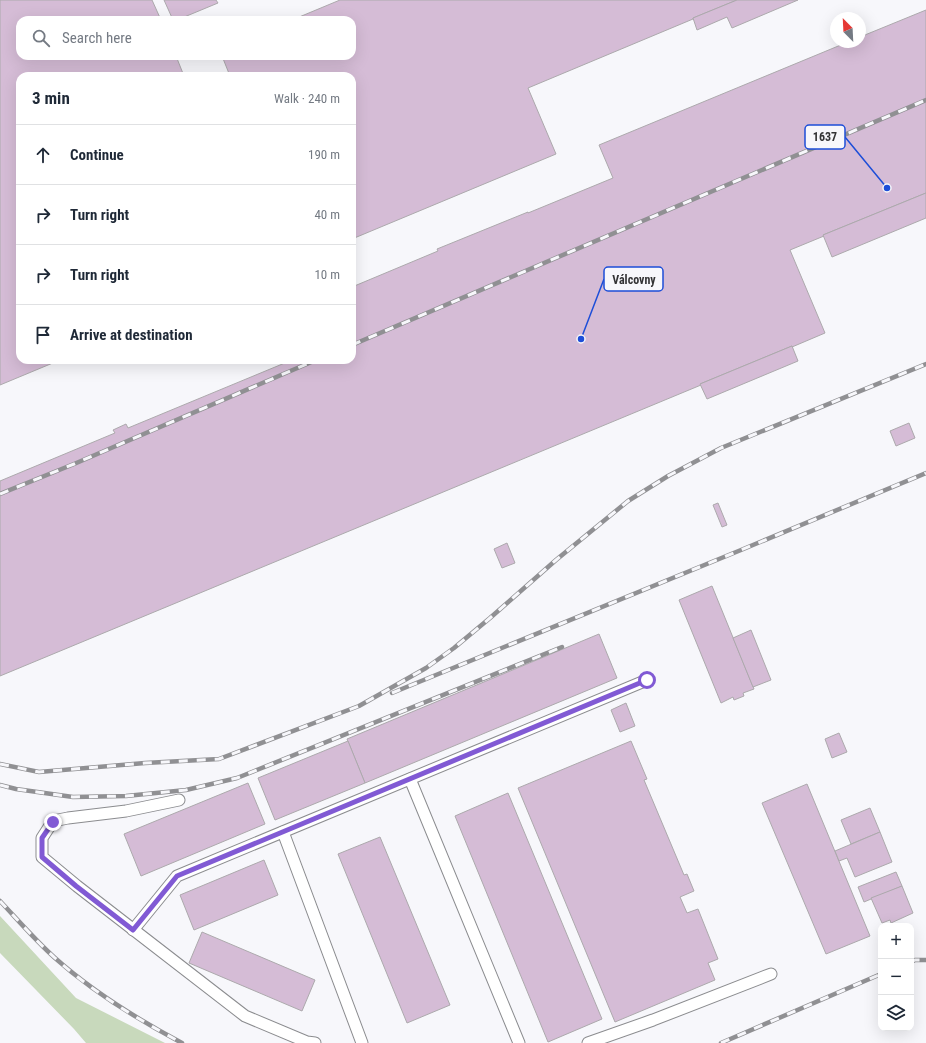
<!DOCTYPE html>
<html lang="en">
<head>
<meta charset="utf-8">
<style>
  body { margin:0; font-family:"Roboto Condensed",sans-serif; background:#f2f2f3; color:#1f2937 }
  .controls { position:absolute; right:12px; bottom:12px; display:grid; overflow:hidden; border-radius:8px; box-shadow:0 4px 16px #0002 }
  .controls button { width:36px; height:36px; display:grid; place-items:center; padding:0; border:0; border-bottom:1px solid #e0e1e3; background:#fff; color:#1f2937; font:20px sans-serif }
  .compass { position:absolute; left:830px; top:12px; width:36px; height:36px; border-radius:50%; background:#fff; box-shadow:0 4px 16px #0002; rotate:336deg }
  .stop { position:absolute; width:12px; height:12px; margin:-9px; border:3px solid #815ad4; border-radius:50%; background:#fff }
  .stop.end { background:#815ad4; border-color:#fff; box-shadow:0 1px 4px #0008 }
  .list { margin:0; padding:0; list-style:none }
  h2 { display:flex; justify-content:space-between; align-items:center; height:52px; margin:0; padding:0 16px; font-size:17px }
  h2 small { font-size:13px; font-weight:400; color:#747a83 }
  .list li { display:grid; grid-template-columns:26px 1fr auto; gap:12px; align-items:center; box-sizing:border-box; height:60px; padding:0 16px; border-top:1px solid #e0e1e3 }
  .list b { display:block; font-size:15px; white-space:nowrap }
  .list em { font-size:13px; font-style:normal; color:#747a83 }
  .icon { flex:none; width:22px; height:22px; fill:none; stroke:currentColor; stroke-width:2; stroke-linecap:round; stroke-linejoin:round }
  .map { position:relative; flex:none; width:926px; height:1043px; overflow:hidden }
  .search { position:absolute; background:#fff; box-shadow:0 4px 16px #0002; left:16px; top:16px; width:340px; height:44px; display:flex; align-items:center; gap:10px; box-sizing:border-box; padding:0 14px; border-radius:12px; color:#747a83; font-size:15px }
  .panel { position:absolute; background:#fff; box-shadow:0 4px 16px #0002; left:16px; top:72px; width:340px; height:292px; border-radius:12px }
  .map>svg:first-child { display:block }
  .green { fill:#c8d9bc }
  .building { fill:#d5bcd6; stroke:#aca9ac }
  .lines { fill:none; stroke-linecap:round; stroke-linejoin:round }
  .service-casing { stroke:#8b8c8f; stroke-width:13 }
  .service { stroke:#fff; stroke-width:11 }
  .rail-casing { stroke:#909093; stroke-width:4.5 }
  .rail { stroke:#f7f7fb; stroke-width:3; stroke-dasharray:9; stroke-linecap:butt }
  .route { stroke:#815ad4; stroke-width:5 }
  .leader { fill:none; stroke:#1d4ed8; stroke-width:1.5 }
  .callout-dot { fill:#1d4ed8; stroke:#f7f7fb; stroke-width:1.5 }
  .callout { fill:#f7f7fb; stroke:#1d4ed8; stroke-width:1.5 }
  .callout-label { font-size:12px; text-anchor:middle; font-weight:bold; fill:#333335 }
</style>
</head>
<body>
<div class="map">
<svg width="926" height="1043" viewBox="0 0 926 1043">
  <rect width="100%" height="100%" fill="#f7f7fb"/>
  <polygon class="green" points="0,916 76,998 165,1043 86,1043 74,1029 0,953"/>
  <g class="building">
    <polygon points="0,0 152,0 161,20 20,20 20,56 176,56 184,76 20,76 20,360 60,360 0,385"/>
    <polygon points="164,0 216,0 218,3 177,20 173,20"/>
    <polygon points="340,0 737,0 693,18 693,19 528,88 556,154 352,239 352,76 230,76 222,56 352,56 352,20 292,20"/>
    <polygon points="737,0 798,0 732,28 727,17 697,30 693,18"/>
    <polygon points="926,10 926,193 823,235 824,236 790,250 825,333 792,347 792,346 700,384 701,385 0,676 0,481 115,433 113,430 126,424 128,428 292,360 352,360 352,287 438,251 437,249 528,212 528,213 613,178 599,145 848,42 860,42 860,37"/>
    <polygon points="926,193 926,218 832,257 823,235"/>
    <polygon points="792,346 798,361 707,399 700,384"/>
    <polygon points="909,423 915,438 896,446 890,431"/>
    <polygon points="718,503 727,525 722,527 713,505"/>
    <polygon points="507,543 515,563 502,568 494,549"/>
    <polygon points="712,586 754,689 743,693 744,696 734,700 733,697 721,703 679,600"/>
    <polygon points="751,630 771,680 753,687 733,638"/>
    <polygon points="599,634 617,678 365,783 347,739"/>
    <polygon points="626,703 635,726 620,732 611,710"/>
    <polygon points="839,733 847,752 832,758 825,739"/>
    <polygon points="348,741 365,783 275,820 258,778"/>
    <polygon points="631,741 647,779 644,780 684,875 687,874 694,891 680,897 687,913 698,909 718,959 708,963 715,980 615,1022 518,788"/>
    <polygon points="248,783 265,824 141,876 124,834"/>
    <polygon points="807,784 870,936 826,954 762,803"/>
    <polygon points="508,793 602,1019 548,1042 455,816"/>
    <polygon points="870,808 880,832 851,844 841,820"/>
    <polygon points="880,832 892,862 855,877 847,858 839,861 835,851"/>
    <polygon points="380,837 450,1005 407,1023 338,854"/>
    <polygon points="264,860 278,895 194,930 180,895"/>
    <polygon points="896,872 902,886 864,902 858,887"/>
    <polygon points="902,886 913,913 891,923 890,920 882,923 871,898"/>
    <polygon points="202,932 315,980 302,1011 189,963"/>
  </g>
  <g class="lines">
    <g class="service-casing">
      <g id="service">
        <polyline points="410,779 519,1043"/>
        <polyline points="179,800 126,811 68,818 53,821 42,838 42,857 77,886 245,1016 307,1042 315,1043"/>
        <polyline points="283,832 362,1043"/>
        <polyline points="133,930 177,876 647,680"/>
        <polyline points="588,1043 653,1020 771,974"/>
      </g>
    </g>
    <use href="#service" class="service"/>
    <g class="rail-casing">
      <g id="rail">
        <polyline points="352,345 926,100"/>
        <polyline points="0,494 74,464 316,360"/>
        <polyline points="392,693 741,550 926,473"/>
        <polyline points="0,764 39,772 145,763 219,759 359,706 426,668 454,648 490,618 556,560 628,501 668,476 721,448 926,364"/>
        <polyline points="0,785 16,789 73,797 126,796 186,790 237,778 562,647"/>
        <path d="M0,901C17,919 36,941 55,958C93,992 137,1019 182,1043"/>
        <polyline points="911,962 915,960 926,960"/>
        <polyline points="721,1043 881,974"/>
      </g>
    </g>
    <use href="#rail" class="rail"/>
  </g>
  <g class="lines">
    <polyline class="route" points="53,822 42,838 42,857 76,886 133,930 177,876 647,680"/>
  </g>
  <path class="leader" d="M887 188L845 137M581 339L604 279"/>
  <g class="callout-dot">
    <circle cx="887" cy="188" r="4"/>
    <circle cx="581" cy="339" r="4"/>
  </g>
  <g class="callout">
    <rect x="805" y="125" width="40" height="24" rx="4"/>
    <rect x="604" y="267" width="59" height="24" rx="4"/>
  </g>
  <g class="callout-label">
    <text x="825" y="141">1637</text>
    <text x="634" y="284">Válcovny</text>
  </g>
</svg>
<div class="controls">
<button>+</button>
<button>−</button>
<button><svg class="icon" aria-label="layers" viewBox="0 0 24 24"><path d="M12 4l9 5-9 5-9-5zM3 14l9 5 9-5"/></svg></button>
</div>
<svg class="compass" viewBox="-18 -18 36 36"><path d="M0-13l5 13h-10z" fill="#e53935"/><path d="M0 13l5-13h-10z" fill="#747a83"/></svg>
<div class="stop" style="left:647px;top:680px"></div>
<div class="stop end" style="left:53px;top:822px"></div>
<div class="search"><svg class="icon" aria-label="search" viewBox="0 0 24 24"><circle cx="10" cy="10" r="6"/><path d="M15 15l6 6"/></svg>Search here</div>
<section class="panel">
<h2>3 min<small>Walk · 240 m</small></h2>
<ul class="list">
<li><svg class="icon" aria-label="ahead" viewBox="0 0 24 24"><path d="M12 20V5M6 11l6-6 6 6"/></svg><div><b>Continue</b></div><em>190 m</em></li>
<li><svg class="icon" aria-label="right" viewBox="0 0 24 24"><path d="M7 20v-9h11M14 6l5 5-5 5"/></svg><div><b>Turn right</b></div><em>40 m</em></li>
<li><svg class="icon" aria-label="right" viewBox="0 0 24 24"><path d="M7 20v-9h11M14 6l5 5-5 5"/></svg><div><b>Turn right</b></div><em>10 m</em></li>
<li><svg class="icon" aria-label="arrive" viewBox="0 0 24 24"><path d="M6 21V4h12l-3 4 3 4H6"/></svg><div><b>Arrive at destination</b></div></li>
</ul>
</section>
</div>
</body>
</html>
